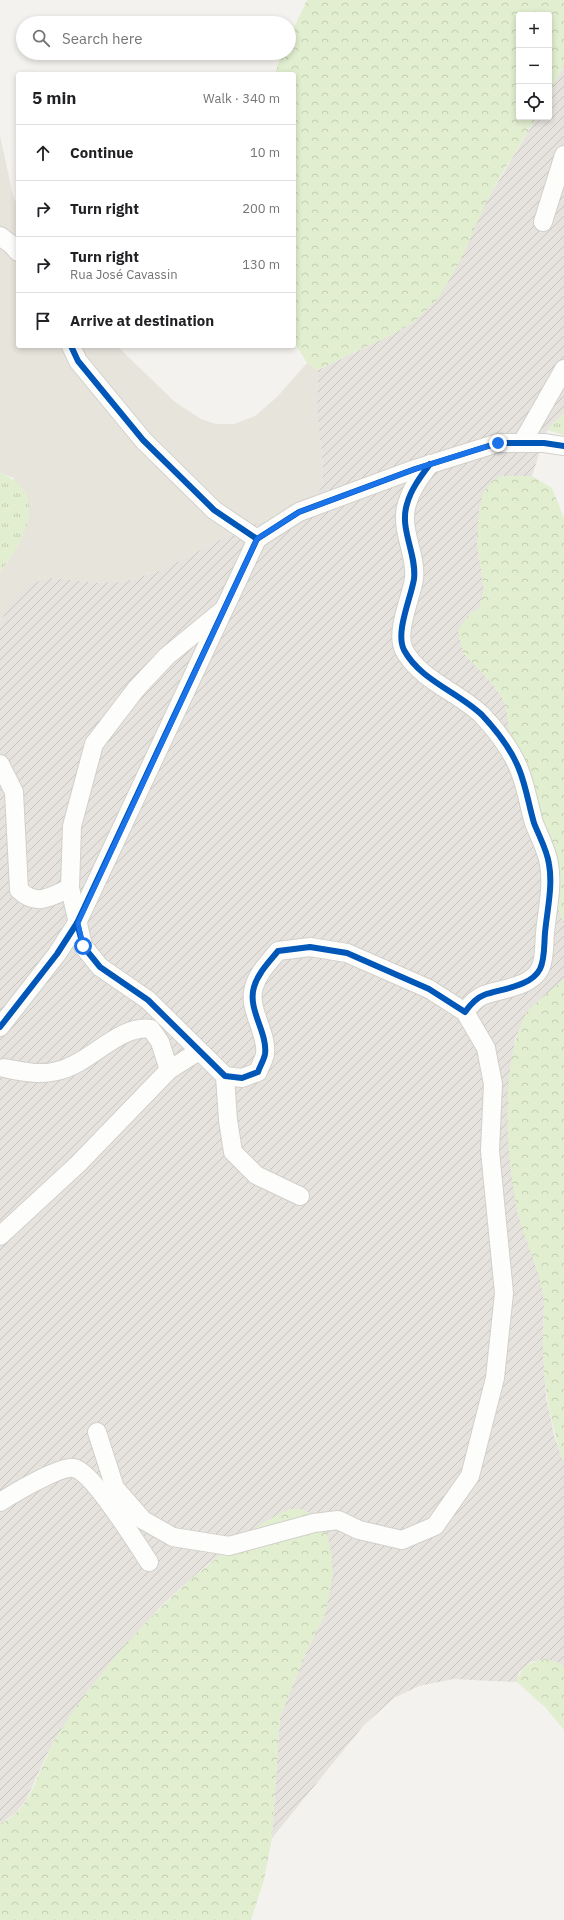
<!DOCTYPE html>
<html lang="en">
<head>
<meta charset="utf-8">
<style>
  body { margin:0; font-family:"IBM Plex Sans",sans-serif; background:#f2f2f2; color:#202124 }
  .controls { position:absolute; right:12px; top:12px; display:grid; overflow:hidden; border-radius:4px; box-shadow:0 2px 6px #0003 }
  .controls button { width:36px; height:36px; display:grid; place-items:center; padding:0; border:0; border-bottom:1px solid #e0e0e0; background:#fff; color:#202124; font:20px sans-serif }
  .stop { position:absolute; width:12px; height:12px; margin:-9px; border:3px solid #1a73e8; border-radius:50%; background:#fff }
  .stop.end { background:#1a73e8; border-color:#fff; box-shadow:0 1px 4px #0008 }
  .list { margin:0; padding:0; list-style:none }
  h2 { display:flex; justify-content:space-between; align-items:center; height:52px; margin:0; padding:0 16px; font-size:17px }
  h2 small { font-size:13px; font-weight:400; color:#757577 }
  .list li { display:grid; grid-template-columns:26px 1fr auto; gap:12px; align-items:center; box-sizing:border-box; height:56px; padding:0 16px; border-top:1px solid #e0e0e0 }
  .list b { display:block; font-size:15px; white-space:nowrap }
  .list p { margin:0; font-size:13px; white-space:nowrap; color:#757577 }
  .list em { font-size:13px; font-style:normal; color:#757577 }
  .icon { flex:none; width:22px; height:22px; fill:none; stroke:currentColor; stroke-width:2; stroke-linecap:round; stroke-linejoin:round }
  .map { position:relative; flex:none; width:564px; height:1920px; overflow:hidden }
  .search { position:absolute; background:#fff; box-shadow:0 2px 6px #0003; left:16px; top:16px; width:280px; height:44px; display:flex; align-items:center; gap:10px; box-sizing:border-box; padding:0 14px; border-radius:22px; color:#757577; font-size:15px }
  .panel { position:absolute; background:#fff; box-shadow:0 2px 6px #0003; left:16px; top:72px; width:280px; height:276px; border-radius:4px }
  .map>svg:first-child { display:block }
  .residential { fill:#e7e4dc }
  .industrial { fill:url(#industrial-furrows) }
  .grass { fill:url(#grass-tufts) }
  .forest { fill:url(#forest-crowns) }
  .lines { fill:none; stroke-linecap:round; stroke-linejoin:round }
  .minor-casing { stroke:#d2d0cb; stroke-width:20 }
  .minor { stroke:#fdfdfc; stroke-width:18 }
  .cycleway-casing { stroke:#fff; stroke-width:8 }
  .cycleway { stroke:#0057b8; stroke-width:6 }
  .route { stroke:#1a73e8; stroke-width:5 }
</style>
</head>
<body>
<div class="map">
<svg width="564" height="1920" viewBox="0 0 564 1920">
  <defs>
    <pattern id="industrial-furrows" width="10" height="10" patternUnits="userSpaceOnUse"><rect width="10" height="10" fill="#e6e2de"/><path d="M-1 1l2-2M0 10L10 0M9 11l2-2" fill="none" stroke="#c7c3bf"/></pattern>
    <pattern id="grass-tufts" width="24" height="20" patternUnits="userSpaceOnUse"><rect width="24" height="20" fill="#e1eecf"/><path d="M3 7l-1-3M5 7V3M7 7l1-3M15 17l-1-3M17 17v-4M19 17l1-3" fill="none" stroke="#c3cdb2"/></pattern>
    <pattern id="forest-crowns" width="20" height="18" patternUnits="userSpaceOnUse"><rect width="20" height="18" fill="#e1eecf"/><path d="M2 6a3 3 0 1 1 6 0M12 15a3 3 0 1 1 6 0" fill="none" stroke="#c3cdb2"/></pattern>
  </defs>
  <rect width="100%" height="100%" fill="#f4f2ee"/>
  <polygon class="residential" points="0,136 13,195 18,207 18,346 117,346 175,402 201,419 216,424 234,424 255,416 277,397 307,363 318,370 317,409 323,466 322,487 310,504 291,513 245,527 162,570 127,581 96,583 53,578 8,608 0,623 0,572 8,562 14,478 0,473"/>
  <polygon class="industrial" points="564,65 564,413 547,430 532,476 501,476 477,542 484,590 479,609 470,613 463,653 491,682 504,701 508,718 511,760 564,925 564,979 527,1013 515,1039 508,1110 514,1191 518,1215 540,1278 544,1299 543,1351 546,1396 554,1435 564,1464 564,1667 559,1663 545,1659 531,1662 519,1672 517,1682 453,1679 419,1686 394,1698 364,1725 272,1838 280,1717 306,1653 325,1614 251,1531 202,1569 161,1606 104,1671 68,1719 47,1754 26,1800 16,1813 0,1824 0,623 8,608 22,590 32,583 53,578 96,583 127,581 162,570 245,527 291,513 310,504 322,487 323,466 317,409 318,370 393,334 414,322 537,117 549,117 549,94"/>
  <g class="grass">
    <polygon points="564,413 564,435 547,430"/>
    <path d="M0,473C52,493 24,541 0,572Z"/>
  </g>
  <g class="forest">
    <polygon points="307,0 564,0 564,65 549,94 549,15 519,15 519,117 537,117 501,175 484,207 462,258 439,298 414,322 393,334 318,370 307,363 294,342 294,74 275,74 282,53 289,53 289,38"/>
    <polygon points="501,476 532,476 552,488 564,518 564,925 511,760 508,718 504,701 491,682 463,653 458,630 470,613 479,609 484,590 477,542 479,510 483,493 491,482"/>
    <path d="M564,979V1464C552,1427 544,1391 543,1352C542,1334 546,1315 543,1297C540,1268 525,1242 518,1214C506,1161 499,1062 526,1014C532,1005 555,987 564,979Z"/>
    <path d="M290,1509H302L315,1516L327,1533L332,1556L333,1578L325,1614L306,1653L280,1717L272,1838L264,1880L251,1920H0V1824C5,1821 11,1818 15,1814C31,1800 38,1774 47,1756C53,1743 60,1730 68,1719C111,1655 166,1597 227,1550C247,1534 266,1519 290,1509Z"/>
    <path d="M546,1659L559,1663L564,1667V1730L546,1708L517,1682C521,1666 530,1662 546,1659Z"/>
  </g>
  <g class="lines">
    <g class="minor-casing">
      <g id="minor">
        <polyline points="543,222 564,155"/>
        <polyline points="0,236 12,245 18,252"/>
        <polyline points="71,346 78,361 143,440 214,510 257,539"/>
        <polyline points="522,443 564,369"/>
        <path d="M430,464C421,476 411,489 407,504C399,529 417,554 414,579C411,598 395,632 404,650C420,680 458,692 482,715C497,731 511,749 519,769C526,786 529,806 534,823C539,836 547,850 549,864C553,886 547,911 545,933C544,944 545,959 540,969C531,987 500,989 484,995C476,998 470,1005 465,1012"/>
        <polyline points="257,539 299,512 415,469 498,443 544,443 564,446"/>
        <path d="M0,764L14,792L19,890C37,907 50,897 70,888"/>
        <polyline points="0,1027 57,954 77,923 257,539"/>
        <path d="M4,1068C24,1072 41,1076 61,1070C91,1062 120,1024 151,1029L160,1042L169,1070"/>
        <polyline points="225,1076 228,1120 233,1152 256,1175 300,1196"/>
        <polyline points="0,1236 78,1164 169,1070 199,1051"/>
        <path d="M97,1432L115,1488L143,1520L173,1537L229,1546L314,1523L338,1520L359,1530L402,1540L435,1526L470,1476L495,1378L504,1293L490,1151L493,1084L486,1048L465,1012L429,989L347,953L310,947L278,951C269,962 258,973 254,987C247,1009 268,1033 265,1054C264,1060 260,1066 258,1072L242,1078L225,1076L148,1000L100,967L83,946L70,888L72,826L94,744L136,689L167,656L223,610"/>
        <path d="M0,1502C13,1494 61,1465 74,1468C93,1472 137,1544 149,1562"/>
      </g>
    </g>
    <use href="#minor" class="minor"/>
    <g class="cycleway-casing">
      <g id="cycleway">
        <polyline points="71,346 78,361 143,440 214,510 257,539"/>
        <polyline points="257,539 299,512 415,469 498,443 544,443 564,446"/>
        <path d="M77,923L83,946L100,967L148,1000L225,1076L242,1078L258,1072C260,1066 264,1060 265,1054C268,1033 247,1009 254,987C258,973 269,962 278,951L310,947L347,953L429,989L465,1012C470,1005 476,998 484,995C500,989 531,987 540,969C545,959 544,944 545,933C547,911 553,886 549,864C547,850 539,836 534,823C529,806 526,786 519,769C511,749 497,731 482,715C458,692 420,680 404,650C395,632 411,598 414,579C417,554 399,529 407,504C411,489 421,476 430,464"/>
        <polyline points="0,1027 57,954 77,923 257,539"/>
      </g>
    </g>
    <use href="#cycleway" class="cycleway"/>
  </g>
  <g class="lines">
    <polyline class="route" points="83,946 78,923 257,539 299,512 415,469 498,443"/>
  </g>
</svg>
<div class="controls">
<button>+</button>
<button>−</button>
<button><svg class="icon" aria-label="locate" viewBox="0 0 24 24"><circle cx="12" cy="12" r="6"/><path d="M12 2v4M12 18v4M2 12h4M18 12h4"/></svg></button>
</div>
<div class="stop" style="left:83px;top:946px"></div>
<div class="stop end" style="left:498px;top:443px"></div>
<div class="search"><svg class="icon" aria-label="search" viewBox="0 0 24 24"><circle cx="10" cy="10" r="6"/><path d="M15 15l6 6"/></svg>Search here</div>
<section class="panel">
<h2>5 min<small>Walk · 340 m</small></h2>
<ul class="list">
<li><svg class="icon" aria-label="ahead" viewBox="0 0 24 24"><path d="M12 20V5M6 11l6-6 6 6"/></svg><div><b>Continue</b></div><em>10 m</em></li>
<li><svg class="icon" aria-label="right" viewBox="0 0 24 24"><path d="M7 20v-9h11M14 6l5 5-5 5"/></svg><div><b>Turn right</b></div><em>200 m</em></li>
<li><svg class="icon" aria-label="right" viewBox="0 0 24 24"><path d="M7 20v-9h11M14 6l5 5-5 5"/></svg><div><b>Turn right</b><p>Rua José Cavassin</p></div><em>130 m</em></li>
<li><svg class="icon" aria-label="arrive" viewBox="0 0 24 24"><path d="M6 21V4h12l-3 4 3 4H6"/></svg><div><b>Arrive at destination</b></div></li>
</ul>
</section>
</div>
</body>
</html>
